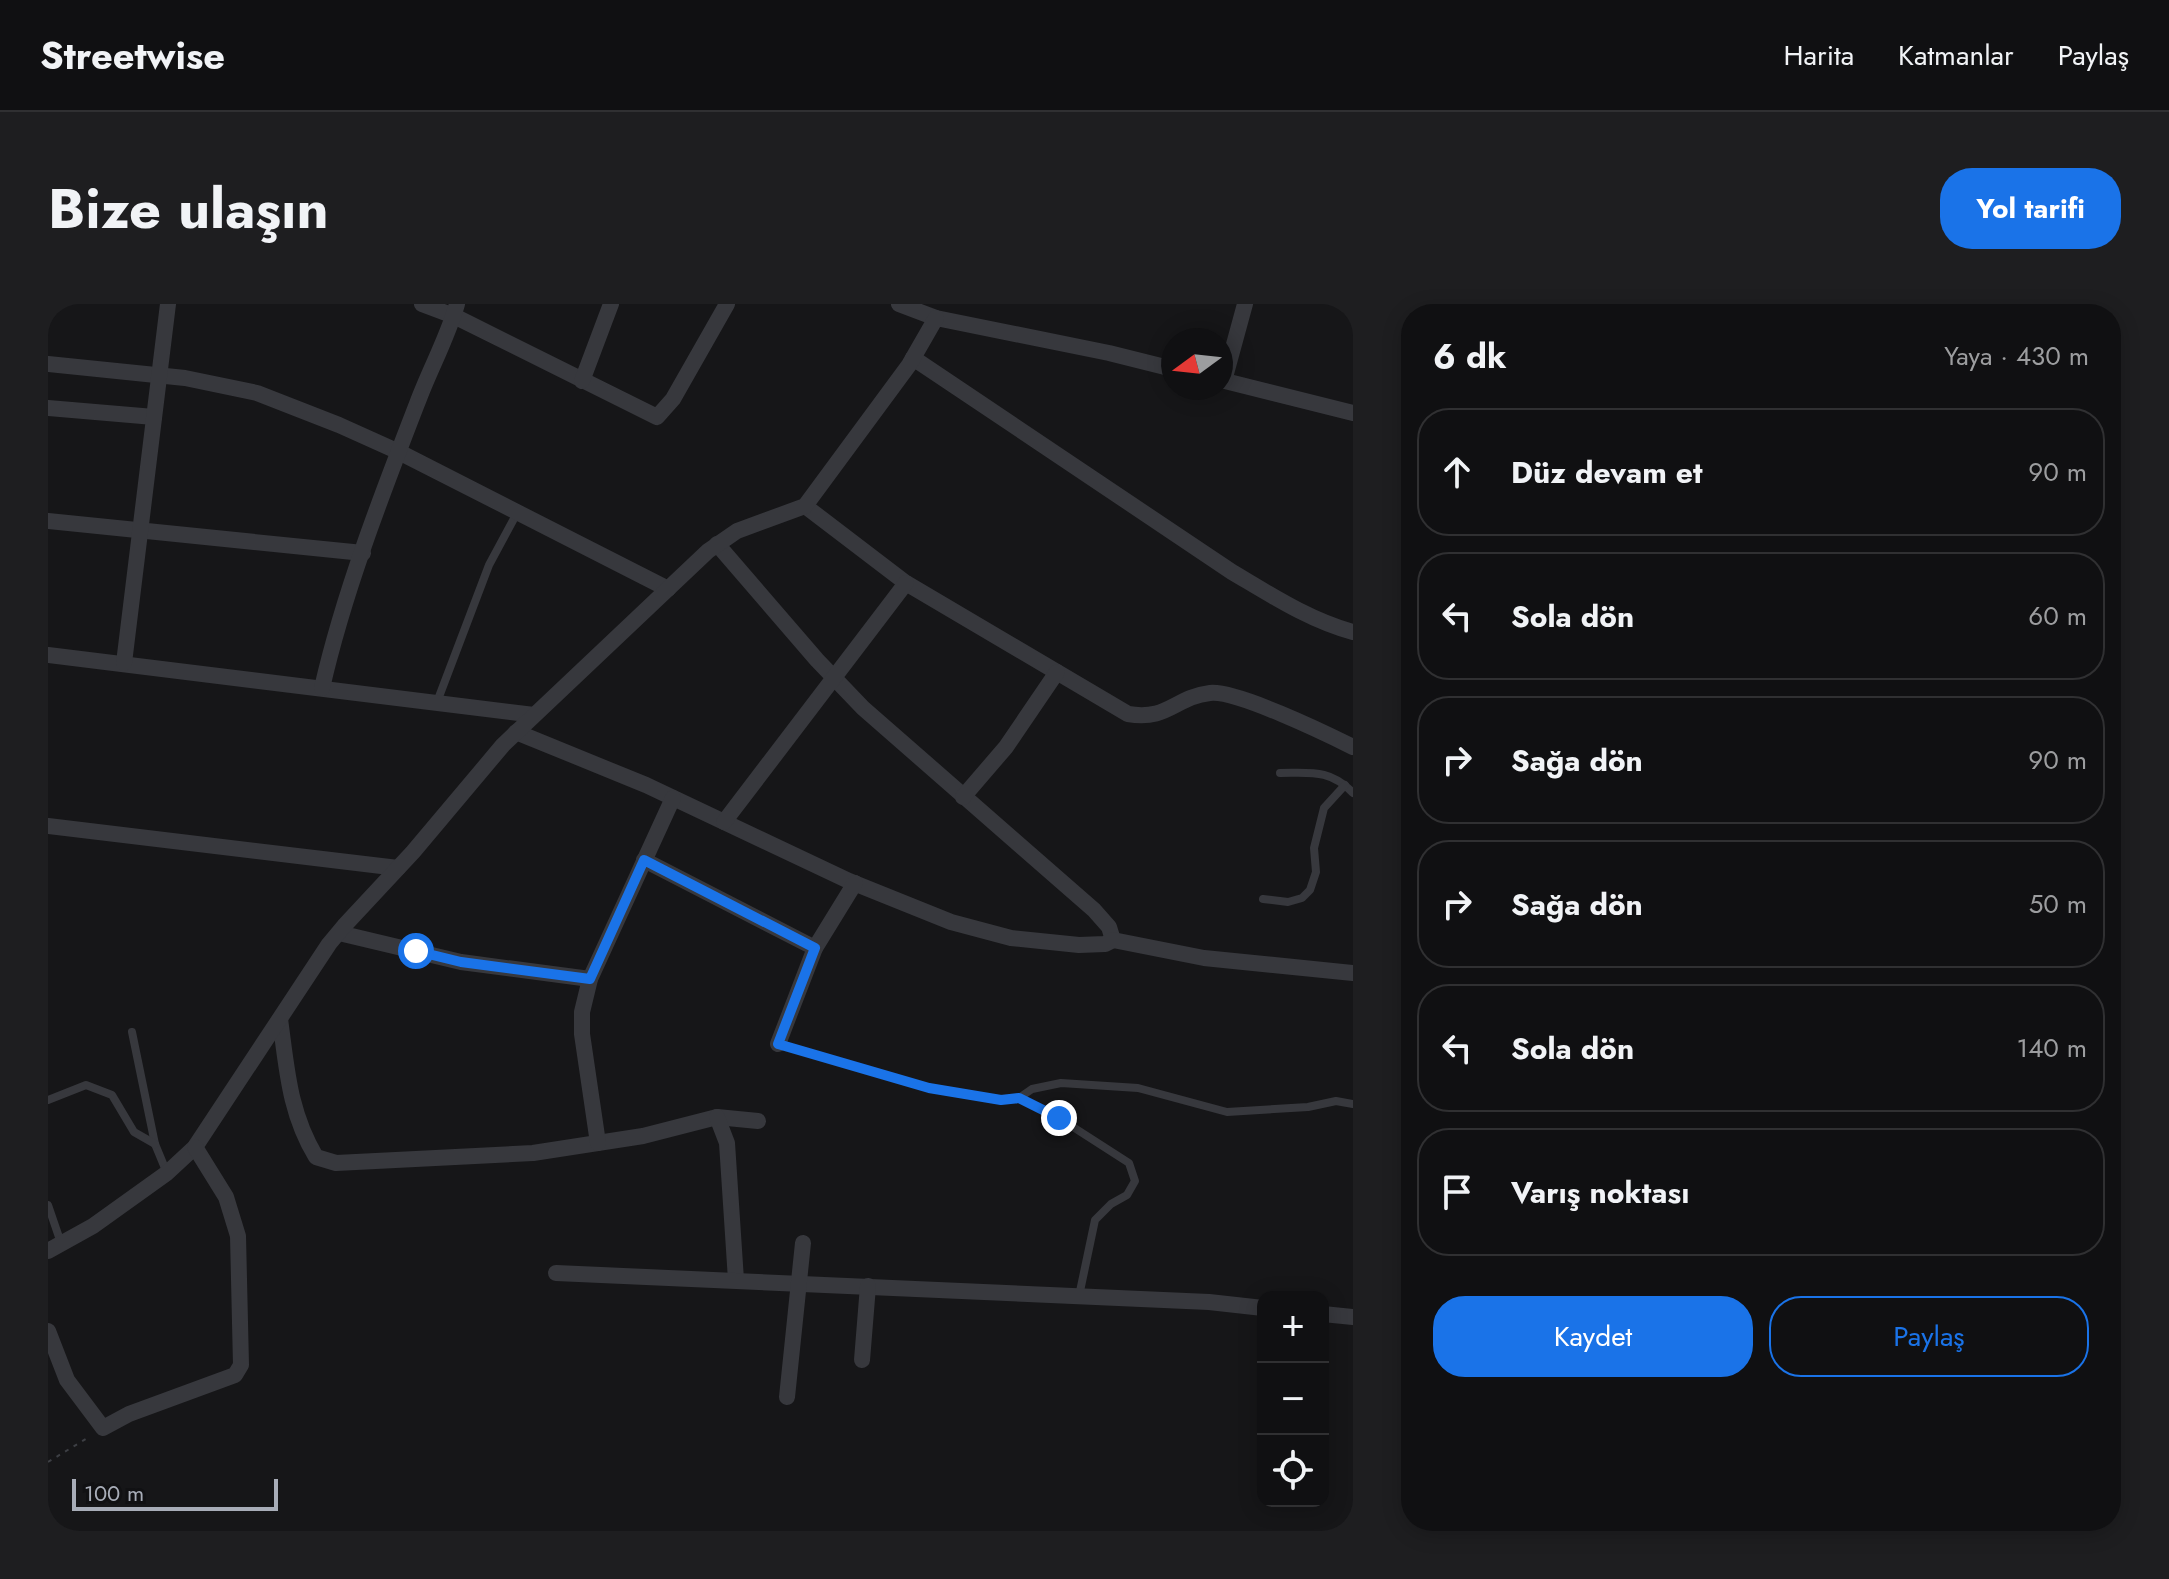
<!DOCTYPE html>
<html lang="tr">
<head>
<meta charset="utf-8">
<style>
  body { margin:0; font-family:Jost,sans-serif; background:#1e1e20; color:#f1f3f6 }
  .controls { position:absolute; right:24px; bottom:24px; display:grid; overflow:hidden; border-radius:16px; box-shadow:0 4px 20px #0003 }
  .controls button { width:72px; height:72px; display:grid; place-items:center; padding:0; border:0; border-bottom:2px solid #303032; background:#101012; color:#f1f3f6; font:40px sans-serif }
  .compass { position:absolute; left:1113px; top:24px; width:72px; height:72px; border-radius:50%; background:#101012; box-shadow:0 4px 20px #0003; rotate:255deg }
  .scale { position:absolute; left:24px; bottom:20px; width:206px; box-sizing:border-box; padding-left:8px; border:4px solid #a8adb8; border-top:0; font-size:22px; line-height:28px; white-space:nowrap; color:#a8adb8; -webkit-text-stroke:6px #111113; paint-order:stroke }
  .stop { position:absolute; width:24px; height:24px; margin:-18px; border:6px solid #1a73e8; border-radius:50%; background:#fff }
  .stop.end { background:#1a73e8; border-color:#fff; box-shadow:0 2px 8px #0008 }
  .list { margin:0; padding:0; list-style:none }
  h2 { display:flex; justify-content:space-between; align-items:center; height:104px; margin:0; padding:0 32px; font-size:34px }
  h2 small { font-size:26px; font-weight:400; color:#9c9d9f }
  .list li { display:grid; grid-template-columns:52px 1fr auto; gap:24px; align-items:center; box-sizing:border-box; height:128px; margin:0 16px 16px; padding:0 16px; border:2px solid #303032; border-radius:32px }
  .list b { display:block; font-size:30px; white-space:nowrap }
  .list em { font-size:26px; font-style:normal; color:#9c9d9f }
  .actions { display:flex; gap:16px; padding:24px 32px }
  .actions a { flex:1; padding:18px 0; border:2px solid #1a73e8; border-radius:32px; text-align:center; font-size:28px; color:#1a73e8 }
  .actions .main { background:#1a73e8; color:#fff }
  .icon { flex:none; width:44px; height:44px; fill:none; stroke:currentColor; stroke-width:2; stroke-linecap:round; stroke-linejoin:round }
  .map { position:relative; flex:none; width:1305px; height:1227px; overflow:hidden; border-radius:32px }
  header { display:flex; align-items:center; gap:48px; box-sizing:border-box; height:112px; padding:0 40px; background:#101012; border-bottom:2px solid #303032 }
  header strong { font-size:38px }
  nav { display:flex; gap:44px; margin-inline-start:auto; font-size:28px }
  .intro { display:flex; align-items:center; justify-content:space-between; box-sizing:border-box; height:192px; padding:0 48px }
  h1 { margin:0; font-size:56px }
  .button { padding:20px 36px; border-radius:32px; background:#1a73e8; color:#fff; font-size:28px; font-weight:700 }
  main { display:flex; gap:48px; padding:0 48px }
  aside { flex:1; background:#101012; border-radius:32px; box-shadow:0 4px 20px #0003 }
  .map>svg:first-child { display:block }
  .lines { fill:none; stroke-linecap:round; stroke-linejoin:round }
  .path { stroke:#3d3f44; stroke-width:2; stroke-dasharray:4 6; stroke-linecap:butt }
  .lane { stroke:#37383d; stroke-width:8 }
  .street { stroke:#37383d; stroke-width:16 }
  .route { stroke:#1a73e8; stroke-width:10 }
</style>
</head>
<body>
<header>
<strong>Streetwise</strong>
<nav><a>Harita</a><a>Katmanlar</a><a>Paylaş</a></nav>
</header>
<div class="intro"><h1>Bize ulaşın</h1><a class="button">Yol tarifi</a></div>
<main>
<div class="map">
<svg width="1305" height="1227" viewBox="0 0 1305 1227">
  <rect width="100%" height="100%" fill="#161618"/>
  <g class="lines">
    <polyline class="path" points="0,1158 41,1133"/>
    <g class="lane">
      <polyline points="389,398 441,261 469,209"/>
      <path d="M1232,469C1263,469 1282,465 1305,489"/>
      <polyline points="1215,595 1240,598 1254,594 1262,586 1268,568 1266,544 1276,504 1297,481"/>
      <polyline points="84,728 107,840 119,869"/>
      <polyline points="731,740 881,784 953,796 971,794 984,785 1013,779 1090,784 1179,808 1260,803 1288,797 1305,800"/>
      <polyline points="971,794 1011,814 1081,859 1087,877 1079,891 1063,900 1047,916 1031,992"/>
      <polyline points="0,796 38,781 64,791 86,828 107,840"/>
      <polyline points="0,901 13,939"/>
    </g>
    <g class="street">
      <polyline points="374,0 406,12 609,113 625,95 679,0"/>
      <polyline points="851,0 888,14 1061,49 1125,65"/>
      <path d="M865,54L1184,268C1223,291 1261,316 1305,328"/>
      <polyline points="0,60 137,74 209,89 291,121 351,148 620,285"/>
      <polyline points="1173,76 1305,109"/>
      <polyline points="534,77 563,0"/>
      <polyline points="1176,77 1197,0"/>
      <polyline points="0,104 106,113"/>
      <path d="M757,202L858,279L1080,410C1120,417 1127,393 1162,389C1188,386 1277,429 1305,443"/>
      <polyline points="0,217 315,249"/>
      <polyline points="669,240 769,356 815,404 1046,606 1061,623 1065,636"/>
      <polyline points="0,351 486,411"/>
      <polyline points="76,359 120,0"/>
      <path d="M274,384C296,287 336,185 372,92C384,61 400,32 409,0"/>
      <polyline points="468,428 598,481 801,577 903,618 963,634 1031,641 1057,640 1065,636 1156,654 1305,669"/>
      <polyline points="915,493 958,443 1009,368"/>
      <polyline points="676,518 858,279"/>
      <polyline points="0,522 350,564"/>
      <polyline points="596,556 767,644"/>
      <polyline points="291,629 413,658 542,675"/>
      <path d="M232,715C239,765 241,808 268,853L288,859L485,849L595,832L669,813L710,817"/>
      <polyline points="730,740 767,644 807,579"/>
      <polyline points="669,813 679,839 688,976"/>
      <polyline points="550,839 534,730 534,708 542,675 625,494"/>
      <polyline points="0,947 45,922 119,869 147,843 281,640 296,622 365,548 455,441 660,247 689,227 757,202 861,61 888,14"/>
      <polyline points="508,969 1161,998 1215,1004"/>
      <polyline points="1275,1010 1305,1013"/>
      <polyline points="0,1027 19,1076 55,1124 81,1110 187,1071 193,1061 190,932 178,893 147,843"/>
      <polyline points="814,1056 820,982"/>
      <polyline points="739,1093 755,939"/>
    </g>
  </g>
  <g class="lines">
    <polyline class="route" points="368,647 413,658 542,675 596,556 767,644 730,740 881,784 953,796 971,794 1011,814"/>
  </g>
</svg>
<div class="controls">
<button>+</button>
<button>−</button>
<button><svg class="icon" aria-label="locate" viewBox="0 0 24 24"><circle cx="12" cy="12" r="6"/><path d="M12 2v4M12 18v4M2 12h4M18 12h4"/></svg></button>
</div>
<svg class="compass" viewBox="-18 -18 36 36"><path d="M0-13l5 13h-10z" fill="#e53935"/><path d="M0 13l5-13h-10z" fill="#9c9d9f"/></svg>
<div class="scale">100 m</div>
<div class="stop" style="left:368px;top:647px"></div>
<div class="stop end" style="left:1011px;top:814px"></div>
</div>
<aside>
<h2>6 dk<small>Yaya · 430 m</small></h2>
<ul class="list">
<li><svg class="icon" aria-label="ahead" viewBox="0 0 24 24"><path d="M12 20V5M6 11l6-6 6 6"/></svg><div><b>Düz devam et</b></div><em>90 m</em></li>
<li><svg class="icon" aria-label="left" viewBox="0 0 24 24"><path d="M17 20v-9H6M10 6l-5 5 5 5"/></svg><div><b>Sola dön</b></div><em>60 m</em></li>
<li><svg class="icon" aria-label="right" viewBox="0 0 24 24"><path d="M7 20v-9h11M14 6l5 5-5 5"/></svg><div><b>Sağa dön</b></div><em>90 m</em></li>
<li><svg class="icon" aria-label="right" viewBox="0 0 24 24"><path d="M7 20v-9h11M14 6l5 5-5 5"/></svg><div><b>Sağa dön</b></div><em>50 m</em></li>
<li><svg class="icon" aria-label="left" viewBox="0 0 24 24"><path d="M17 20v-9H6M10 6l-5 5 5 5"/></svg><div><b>Sola dön</b></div><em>140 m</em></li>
<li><svg class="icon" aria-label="arrive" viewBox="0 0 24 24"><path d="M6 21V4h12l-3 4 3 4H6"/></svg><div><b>Varış noktası</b></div></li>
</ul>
<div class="actions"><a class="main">Kaydet</a><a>Paylaş</a></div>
</aside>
</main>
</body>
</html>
